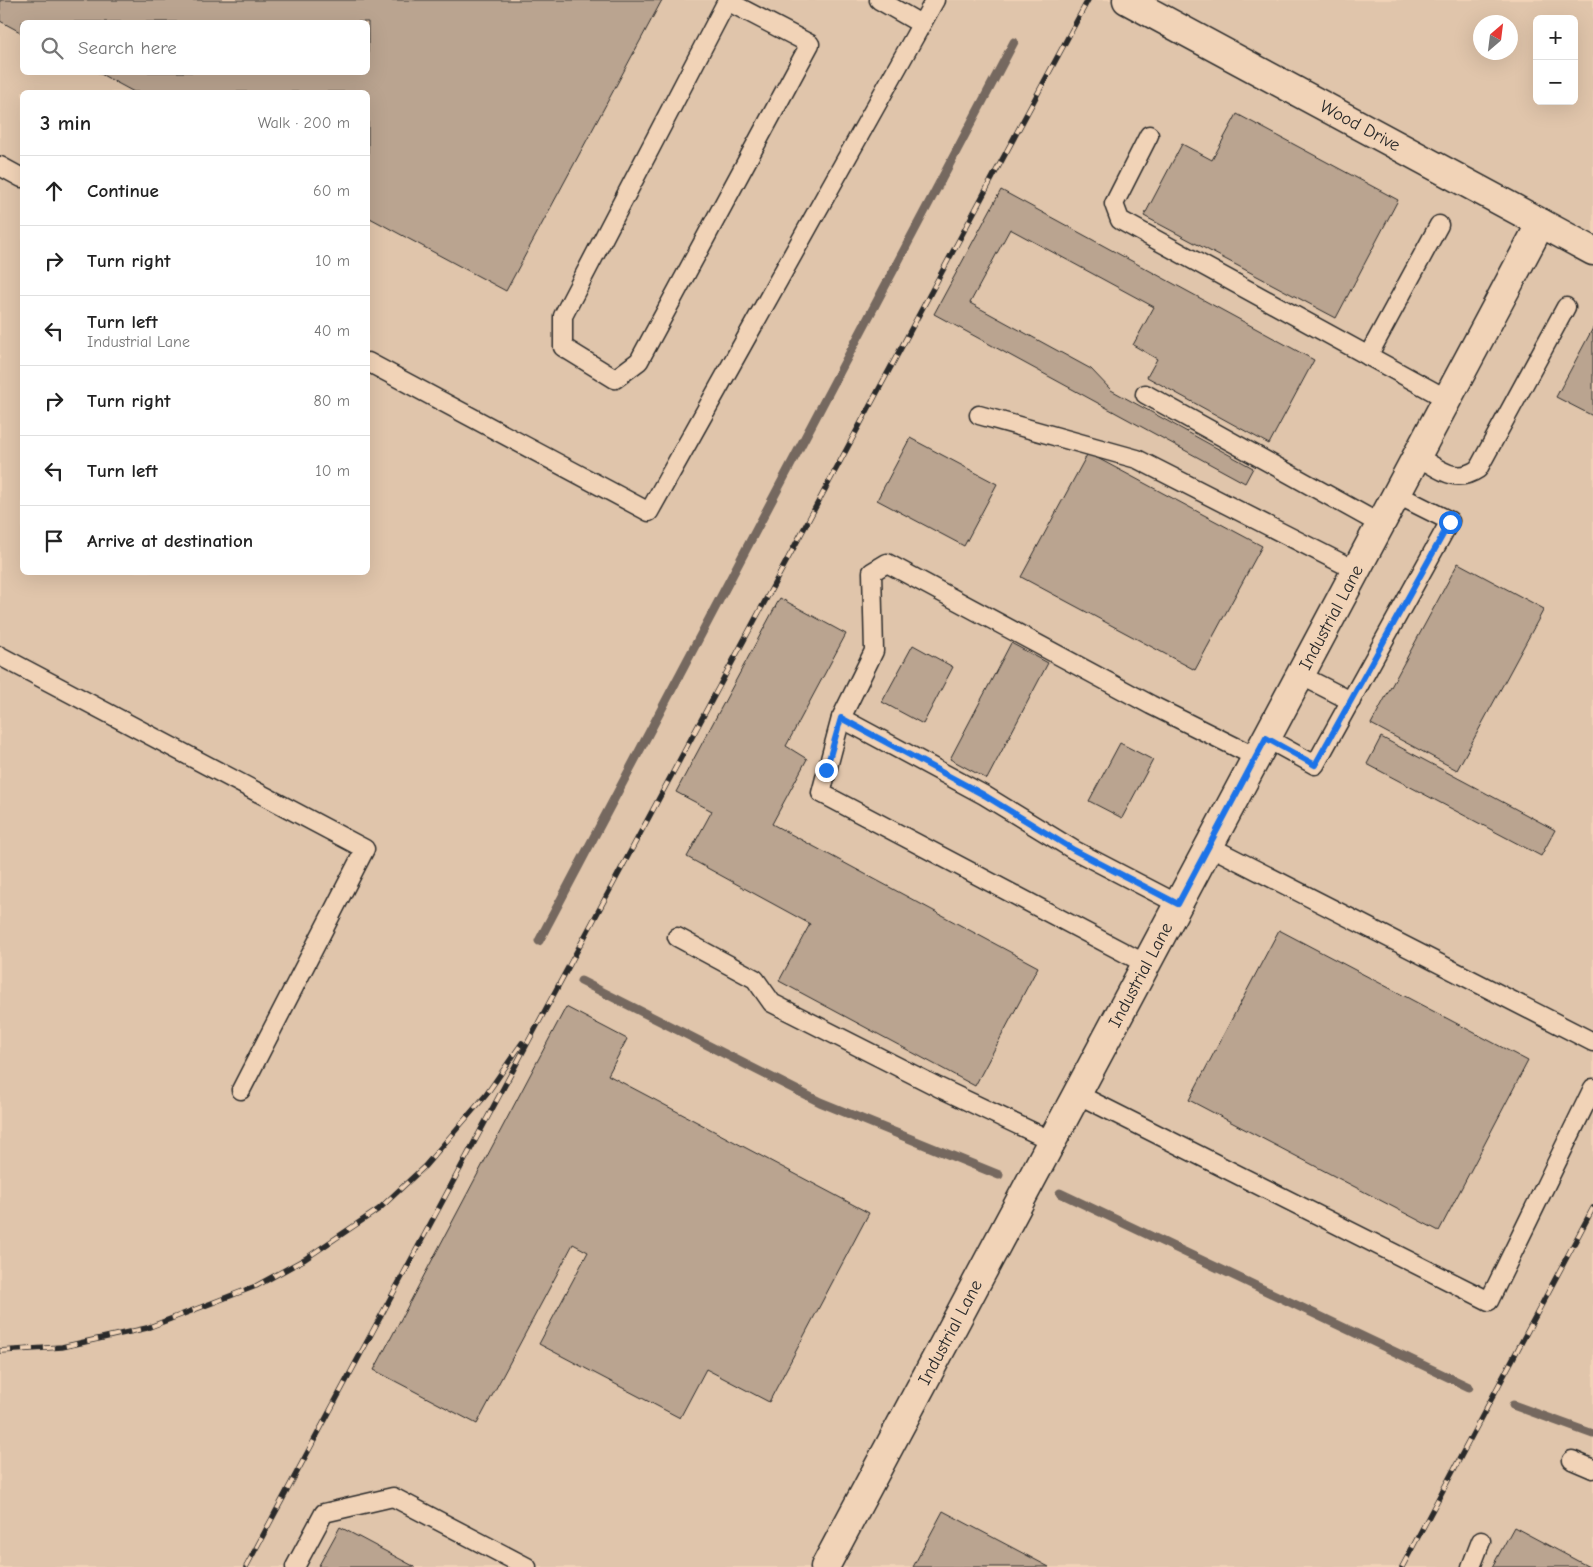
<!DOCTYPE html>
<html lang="en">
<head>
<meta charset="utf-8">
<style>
  body { margin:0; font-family:"Comic Neue",sans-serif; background:#f6f6f6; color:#222 }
  .controls { position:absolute; right:15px; top:15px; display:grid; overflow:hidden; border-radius:8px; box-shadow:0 5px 20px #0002 }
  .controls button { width:45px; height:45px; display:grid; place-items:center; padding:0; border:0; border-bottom:1px solid #e0e0e0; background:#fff; color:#222; font:25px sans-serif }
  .compass { position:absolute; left:1473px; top:15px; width:45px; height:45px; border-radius:50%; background:#fff; box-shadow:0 5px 20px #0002; rotate:28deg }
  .stop { position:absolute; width:15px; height:15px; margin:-11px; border:4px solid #1a73e8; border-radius:50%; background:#fff }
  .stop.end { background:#1a73e8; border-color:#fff; box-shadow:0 1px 5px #0008 }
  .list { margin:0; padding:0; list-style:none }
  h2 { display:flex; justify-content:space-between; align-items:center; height:65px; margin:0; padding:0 20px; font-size:21px }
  h2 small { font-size:16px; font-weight:400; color:#767676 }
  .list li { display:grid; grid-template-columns:32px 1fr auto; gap:15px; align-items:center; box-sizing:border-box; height:70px; padding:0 20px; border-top:1px solid #e0e0e0 }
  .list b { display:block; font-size:19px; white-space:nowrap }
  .list p { margin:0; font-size:16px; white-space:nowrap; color:#767676 }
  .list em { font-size:16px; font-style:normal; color:#767676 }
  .icon { flex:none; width:28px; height:28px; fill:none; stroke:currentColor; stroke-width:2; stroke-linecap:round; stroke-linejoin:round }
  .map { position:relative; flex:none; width:1593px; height:1567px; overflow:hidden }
  .search { position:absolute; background:#fff; box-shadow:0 5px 20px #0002; left:20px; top:20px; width:350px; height:55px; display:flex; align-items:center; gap:12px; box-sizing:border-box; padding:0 18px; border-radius:8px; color:#767676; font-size:19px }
  .panel { position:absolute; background:#fff; box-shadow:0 5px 20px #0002; left:20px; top:90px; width:350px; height:485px; border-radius:8px }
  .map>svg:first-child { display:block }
  .built { fill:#e0c5ab; fill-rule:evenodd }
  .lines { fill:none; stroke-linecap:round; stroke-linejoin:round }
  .stream { stroke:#74685e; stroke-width:9 }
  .building { fill:#baa490; stroke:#2b2b2b }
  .lane-casing { stroke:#2b2b2b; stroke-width:21 }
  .street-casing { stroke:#2b2b2b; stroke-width:31 }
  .secondary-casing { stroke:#2b2b2b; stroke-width:31 }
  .lane { stroke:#f1d3b7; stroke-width:18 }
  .street { stroke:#f1d3b7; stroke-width:28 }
  .secondary { stroke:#f1d3b7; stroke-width:28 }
  .rail-casing { stroke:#2b2b2b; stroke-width:5.5 }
  .rail { stroke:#f1d3b7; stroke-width:4; stroke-dasharray:11; stroke-linecap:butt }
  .route { stroke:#1a73e8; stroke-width:6 }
  .labels { text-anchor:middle; stroke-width:4.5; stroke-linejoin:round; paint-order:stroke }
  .street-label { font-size:18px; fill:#2b2b2b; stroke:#f1d3b7 }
</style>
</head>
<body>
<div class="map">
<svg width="1593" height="1567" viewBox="0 0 1593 1567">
  <rect width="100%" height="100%" fill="#f1d3b7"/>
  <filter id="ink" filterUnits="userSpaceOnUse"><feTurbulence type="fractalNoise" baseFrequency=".02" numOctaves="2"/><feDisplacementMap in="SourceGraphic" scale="10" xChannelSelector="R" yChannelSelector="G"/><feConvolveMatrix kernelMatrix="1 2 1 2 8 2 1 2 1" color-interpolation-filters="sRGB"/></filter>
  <g filter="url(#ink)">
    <path class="built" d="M0,0H1593V1567H0ZM1537,19H1574V101H1537ZM22,22H368V72H22ZM1480,22H1510V52H1480ZM22,92H368V572H22Z"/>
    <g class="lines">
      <g class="stream">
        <polyline points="539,941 1014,42"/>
        <polyline points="581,981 820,1102 999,1175"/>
        <polyline points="1060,1193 1469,1387"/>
        <polyline points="1513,1405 1593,1434"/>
      </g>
    </g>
    <g class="building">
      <polygon points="0,0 662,0 506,291 368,217 368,92 134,92 97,72 368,72 368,22 22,22 22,33 0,21"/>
      <polygon points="1237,114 1398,200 1336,318 1144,216 1182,144 1212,160"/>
      <polygon points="1001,190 1314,360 1269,444 1147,377 1157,359 1133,345 1154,307 1010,229 970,303 1091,369 1111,390 1253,468 1245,483 934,314"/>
      <polygon points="1593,328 1593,416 1556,397"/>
      <polygon points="910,438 997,484 964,546 877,500"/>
      <polygon points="1088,453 1262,546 1195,670 1021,577"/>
      <polygon points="1458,563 1544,609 1457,770 1371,724"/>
      <polygon points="780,598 846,634 786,746 807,759 772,824 1038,967 975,1086 779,981 810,924 687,857 712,811 676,792"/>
      <polygon points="1011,643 1048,663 987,779 950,759"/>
      <polygon points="913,645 953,667 923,724 882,702"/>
      <polygon points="1381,737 1555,830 1541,856 1367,764"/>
      <polygon points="1120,743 1153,760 1122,818 1089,801"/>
      <polygon points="1279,930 1528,1061 1439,1231 1189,1100"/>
      <polygon points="566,1007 627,1039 608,1075 869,1213 769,1402 706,1369 680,1418 539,1344 588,1252 573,1244 477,1424 374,1370"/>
      <polygon points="943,1511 1049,1567 913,1567"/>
      <polygon points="340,1527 415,1567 318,1567"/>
      <polygon points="1514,1527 1589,1567 1492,1567"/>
    </g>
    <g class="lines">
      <g class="lane-casing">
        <g id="lane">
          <polyline points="879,0 921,24"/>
          <polyline points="727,1 810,44 639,361 615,379 563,347 563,316 727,1 727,0"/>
          <polyline points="1149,135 1114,204 1120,220 1447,399"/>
          <polyline points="0,166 22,178"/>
          <polyline points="1368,356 1439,225"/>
          <polyline points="368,362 649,512 935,0"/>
          <polyline points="1145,394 1380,524"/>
          <polyline points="979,415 1137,459 1355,570"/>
          <path d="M1416,456C1439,468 1454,485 1478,469L1566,307"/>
          <polyline points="0,656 365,849 241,1090"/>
          <polyline points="1300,675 1351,701"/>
          <polyline points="841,718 984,795 1074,850 1178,904"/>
          <polyline points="1266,738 1315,765 1450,521 1396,494"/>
          <polyline points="1209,846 1593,1042"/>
          <polyline points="677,937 755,979 772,1003 938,1087 1052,1141"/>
          <polyline points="1146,964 821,793 841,718 874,651 872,572 887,563 1151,705 1256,757"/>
          <polyline points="1077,1094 1489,1301 1593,1088"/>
          <polyline points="1572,1460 1593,1469"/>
          <polyline points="295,1567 324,1513 393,1497 527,1567"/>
          <polyline points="1471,1567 1481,1541"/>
        </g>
      </g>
      <g class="street-casing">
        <g id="street">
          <path id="s1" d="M825,1567L1541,223"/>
        </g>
      </g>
      <g class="secondary-casing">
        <g id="secondary">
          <path id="s2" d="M1127,0L1593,251"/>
        </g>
      </g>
      <use href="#lane" class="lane"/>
      <use href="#street" class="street"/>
      <use href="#secondary" class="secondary"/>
      <g class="rail-casing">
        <g id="rail">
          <polyline points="0,1351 62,1347 147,1328 256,1286 305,1259 379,1209 425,1166 486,1095 522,1043"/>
          <polyline points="246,1567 1088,0"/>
          <polyline points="1402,1567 1593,1208"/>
        </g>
      </g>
      <use href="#rail" class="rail"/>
    </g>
  </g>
  <g class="lines" filter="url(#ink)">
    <polyline class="route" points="826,770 841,718 984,795 1074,850 1178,904 1266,738 1315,765 1450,522"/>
  </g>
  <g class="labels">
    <g class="street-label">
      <text dy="6" stroke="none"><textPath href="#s2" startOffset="265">Wood Drive</textPath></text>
      <text dy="6" stroke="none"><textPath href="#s1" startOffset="1076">Industrial Lane</textPath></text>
      <text dy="6" stroke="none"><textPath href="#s1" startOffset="671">Industrial Lane</textPath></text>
      <text dy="6" stroke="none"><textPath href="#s1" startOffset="266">Industrial Lane</textPath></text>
    </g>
  </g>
</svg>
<div class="controls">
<button>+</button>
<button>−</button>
</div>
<svg class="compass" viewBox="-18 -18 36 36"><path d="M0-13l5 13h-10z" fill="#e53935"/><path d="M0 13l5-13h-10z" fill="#767676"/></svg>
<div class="stop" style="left:1450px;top:522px"></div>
<div class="stop end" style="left:826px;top:770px"></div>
<div class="search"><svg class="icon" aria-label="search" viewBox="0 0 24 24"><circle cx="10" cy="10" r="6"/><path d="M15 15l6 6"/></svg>Search here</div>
<section class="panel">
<h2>3 min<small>Walk · 200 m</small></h2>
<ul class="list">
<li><svg class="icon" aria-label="ahead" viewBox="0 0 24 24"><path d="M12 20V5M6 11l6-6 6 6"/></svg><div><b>Continue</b></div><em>60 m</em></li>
<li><svg class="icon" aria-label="right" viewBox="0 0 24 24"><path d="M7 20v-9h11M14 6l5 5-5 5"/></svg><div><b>Turn right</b></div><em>10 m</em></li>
<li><svg class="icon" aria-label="left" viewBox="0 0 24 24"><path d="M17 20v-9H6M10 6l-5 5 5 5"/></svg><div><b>Turn left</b><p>Industrial Lane</p></div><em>40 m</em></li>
<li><svg class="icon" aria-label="right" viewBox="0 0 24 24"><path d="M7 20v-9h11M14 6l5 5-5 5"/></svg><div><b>Turn right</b></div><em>80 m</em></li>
<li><svg class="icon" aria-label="left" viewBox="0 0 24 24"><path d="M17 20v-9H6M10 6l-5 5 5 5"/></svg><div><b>Turn left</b></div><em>10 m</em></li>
<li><svg class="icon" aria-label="arrive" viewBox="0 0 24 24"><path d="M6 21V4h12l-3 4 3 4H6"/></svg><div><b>Arrive at destination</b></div></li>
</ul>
</section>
</div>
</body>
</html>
